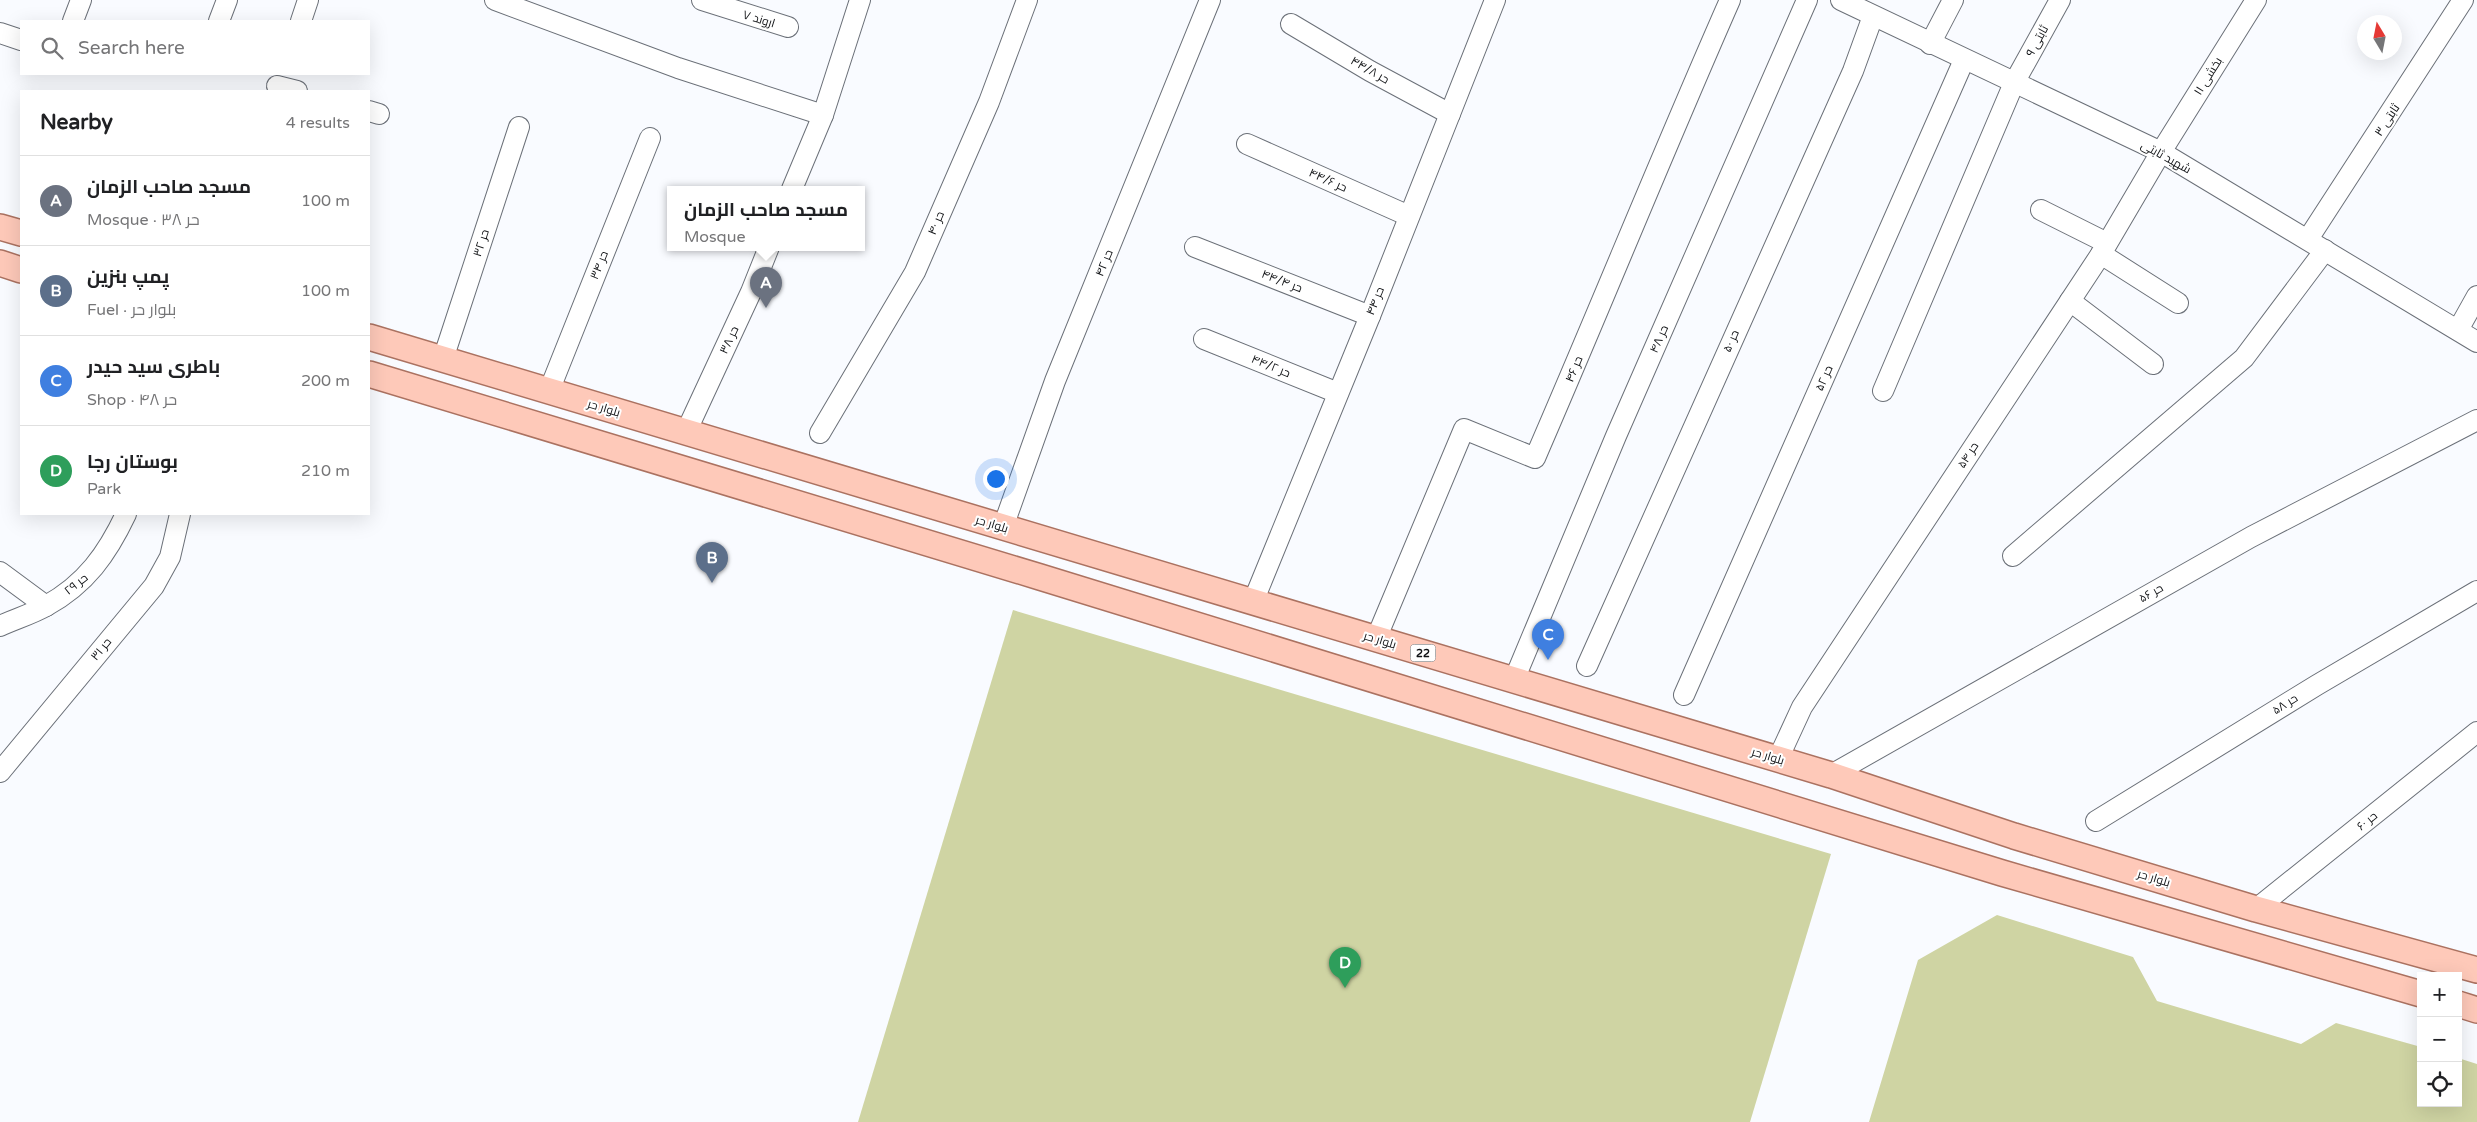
<!DOCTYPE html>
<html lang="en">
<head>
<meta charset="utf-8">
<style>
  body { margin:0; font-family:"Varela Round",Cairo,sans-serif; background:#f2f2f2; color:#202124 }
  .controls { position:absolute; right:15px; bottom:15px; display:grid; overflow:hidden; border-radius:0px; box-shadow:0 5px 20px #0002 }
  .controls button { width:45px; height:45px; display:grid; place-items:center; padding:0; border:0; border-bottom:1px solid #e0e0e0; background:#fff; color:#202124; font:25px sans-serif }
  .compass { position:absolute; left:2357px; top:15px; width:45px; height:45px; border-radius:50%; background:#fff; box-shadow:0 5px 20px #0002; rotate:350deg }
  .you { position:absolute; left:995px; top:478px; width:18px; height:18px; margin:-12px; border:4px solid #fff; border-radius:50%; background:#1a73e8; box-shadow:0 0 0 8px #1a73e833 }
  .badge { display:grid; place-items:center; width:32px; height:32px; border-radius:50%; background:#2563eb; color:#fff; font-size:16px; font-weight:700 }
  .pin { position:absolute; translate:-50% -41px; filter:drop-shadow(0 1px 2px #0008) }
  .pin::after { content:''; position:absolute; top:26px; width:18px; height:15px; background:inherit; clip-path:polygon(0 0,100% 0,50% 100%) }
  .popup { position:absolute; left:667px; top:186px; width:198px; height:65px; box-sizing:border-box; display:grid; place-content:center; border-radius:0px; background:#fff; filter:drop-shadow(0 1px 4px #0005); font-size:16px; white-space:nowrap; color:#757577 }
  .popup b { font-size:19px; color:#202124 }
  .popup::after { content:''; position:absolute; left:50%; top:100%; margin-left:-10px; border:10px solid transparent; border-top-color:#fff }
  .list { margin:0; padding:0; list-style:none }
  h2 { display:flex; justify-content:space-between; align-items:center; height:65px; margin:0; padding:0 20px; font-size:21px }
  h2 small { font-size:16px; font-weight:400; color:#757577 }
  .list li { display:grid; grid-template-columns:32px 1fr auto; gap:15px; align-items:center; box-sizing:border-box; height:90px; padding:0 20px; border-top:1px solid #e0e0e0 }
  .list b { display:block; font-size:19px; white-space:nowrap }
  .list p { margin:0; font-size:16px; white-space:nowrap; color:#757577 }
  .list em { font-size:16px; font-style:normal; color:#757577 }
  .icon { flex:none; width:28px; height:28px; fill:none; stroke:currentColor; stroke-width:2; stroke-linecap:round; stroke-linejoin:round }
  .map { position:relative; flex:none; width:2477px; height:1122px; overflow:hidden }
  .search { position:absolute; background:#fff; box-shadow:0 5px 20px #0002; left:20px; top:20px; width:350px; height:55px; display:flex; align-items:center; gap:12px; box-sizing:border-box; padding:0 18px; border-radius:0px; color:#757577; font-size:19px }
  .panel { position:absolute; background:#fff; box-shadow:0 5px 20px #0002; left:20px; top:90px; width:350px; height:425px; border-radius:0px }
  .map>svg:first-child { display:block }
  .green { fill:#cfd4a3 }
  .lines { fill:none; stroke-linecap:round; stroke-linejoin:round }
  .minor-casing { stroke:#6b7078; stroke-width:22 }
  .major-casing { stroke:#ab7261; stroke-width:28 }
  .minor { stroke:#fff; stroke-width:20 }
  .major { stroke:#fec9b9; stroke-width:25 }
  .labels { text-anchor:middle; stroke-width:4; stroke-linejoin:round; paint-order:stroke }
  .shield { fill:#fff; stroke:#585a5c; stroke-width:1 }
  .shield-label { font-size:11px; font-weight:bold; fill:#111316 }
  .street-label { font-size:12px; fill:#111316; stroke:#fff }
</style>
</head>
<body>
<div class="map">
<svg width="2477" height="1122" viewBox="0 0 2477 1122">
  <rect width="100%" height="100%" fill="#f9fbff"/>
  <g class="green">
    <polygon points="1013,610 1831,854 1750,1122 858,1122"/>
    <polygon points="1997,915 2133,957 2157,1001 2301,1044 2336,1023 2421,1047 2421,1103 2458,1103 2458,1058 2477,1064 2477,1122 1869,1122 1918,960"/>
  </g>
  <g class="lines">
    <g class="minor-casing">
      <g id="minor">
        <polyline points="495,0 678,68 823,115"/>
        <polyline points="702,0 788,27"/>
        <polyline points="1841,0 2161,152 2477,342"/>
        <polyline points="73,21 81,0"/>
        <polyline points="219,21 227,0"/>
        <polyline points="301,21 308,0"/>
        <polyline points="1291,24 1370,71 1450,114"/>
        <polyline points="0,33 21,40"/>
        <polyline points="1930,44 1953,0"/>
        <polyline points="277,86 297,91"/>
        <polyline points="369,111 379,114"/>
        <polyline points="1247,144 1409,216"/>
        <polyline points="792,189 823,115 860,0"/>
        <polyline points="2041,210 2107,243"/>
        <polyline points="2308,239 2463,0"/>
        <polyline points="1195,247 1370,316"/>
        <polyline points="2101,254 2178,303"/>
        <polyline points="2070,301 2153,364"/>
        <polyline points="2458,330 2477,296"/>
        <polyline points="1204,339 1338,393"/>
        <polyline points="443,359 519,127"/>
        <polyline points="549,391 650,138"/>
        <polyline points="1883,391 2014,83 2060,0"/>
        <polyline points="686,432 751,292 769,247"/>
        <polyline points="820,433 915,272 989,102 1027,0"/>
        <polyline points="1003,527 1055,381 1210,0"/>
        <polyline points="2013,556 2244,358 2325,250"/>
        <polyline points="0,572 46,606"/>
        <polyline points="1253,602 1370,316 1495,0"/>
        <path d="M0,626C15,619 32,614 46,606C86,584 107,554 126,514"/>
        <path d="M1376,639L1464,429L1535,458C1601,306 1663,152 1730,0"/>
        <polyline points="1587,666 1853,71 1873,16"/>
        <polyline points="1514,680 1616,436 1807,0"/>
        <polyline points="1684,695 1964,60"/>
        <polyline points="1778,759 1802,707 2101,254 2161,152 2256,0"/>
        <polyline points="0,772 154,586 170,557 180,514"/>
        <polyline points="1831,775 2251,537 2477,420"/>
        <polyline points="2096,821 2317,685 2477,591"/>
        <polyline points="2256,909 2477,732"/>
      </g>
    </g>
    <g class="major-casing">
      <g id="major">
        <polyline points="0,227 21,233"/>
        <polyline points="0,263 21,270"/>
        <polyline points="369,337 1831,775 2014,836 2256,909 2477,970"/>
        <polyline points="369,374 1040,577 2002,873 2421,994"/>
        <polyline points="2458,1004 2477,1010"/>
      </g>
    </g>
    <use href="#minor" class="minor"/>
    <use href="#major" class="major"/>
  </g>
  <g class="labels">
    <rect class="shield" x="1410.5" y="644.5" width="25" height="17" rx="4"/>
    <g class="shield-label">
      <text x="1423" y="657">22</text>
    </g>
    <g class="street-label">
      <text transform="translate(759 19) rotate(17)" y="4">اروند ۷</text>
      <text transform="translate(2037 41) rotate(-61)" y="4">ثابتی ۹</text>
      <text transform="translate(1370 70) rotate(30)" y="4">حر ۴۴/۸</text>
      <text transform="translate(2208 76) rotate(-58)" y="4">بخشی ۱۱</text>
      <text transform="translate(2387 120) rotate(-57)" y="4">ثابتی ۳</text>
      <text transform="translate(2166 157) rotate(29)" y="4">شهید ثابتی</text>
      <text transform="translate(1328 180) rotate(24)" y="4">حر ۴۴/۶</text>
      <text transform="translate(936 223) rotate(-67)" y="4">حر ۴۰</text>
      <text transform="translate(481 243) rotate(-72)" y="4">حر ۳۲</text>
      <text transform="translate(1104 263) rotate(-68)" y="4">حر ۴۲</text>
      <text transform="translate(599 265) rotate(-68)" y="4">حر ۳۴</text>
      <text transform="translate(1282 281) rotate(21)" y="4">حر ۴۴/۴</text>
      <text transform="translate(1375 301) rotate(-68)" y="4">حر ۴۴</text>
      <text transform="translate(1659 339) rotate(-66)" y="4">حر ۴۸</text>
      <text transform="translate(729 340) rotate(-65)" y="4">حر ۳۸</text>
      <text transform="translate(1731 341) rotate(-66)" y="4">حر ۵۰</text>
      <text transform="translate(1271 366) rotate(22)" y="4">حر ۴۴/۲</text>
      <text transform="translate(1574 369) rotate(-67)" y="4">حر ۴۶</text>
      <text transform="translate(1824 378) rotate(-66)" y="4">حر ۵۲</text>
      <text transform="translate(604 408) rotate(17)" y="4">بلوار حر</text>
      <text transform="translate(1968 455) rotate(-57)" y="4">حر ۵۴</text>
      <text transform="translate(992 524) rotate(17)" y="4">بلوار حر</text>
      <text transform="translate(76 584) rotate(-38)" y="4">حر ۲۹</text>
      <text transform="translate(2151 593) rotate(-29)" y="4">حر ۵۶</text>
      <text transform="translate(1380 640) rotate(17)" y="4">بلوار حر</text>
      <text transform="translate(101 649) rotate(-51)" y="4">حر ۳۱</text>
      <text transform="translate(2285 704) rotate(-32)" y="4">حر ۵۸</text>
      <text transform="translate(1768 756) rotate(17)" y="4">بلوار حر</text>
      <text transform="translate(2367 821) rotate(-39)" y="4">حر ۶۰</text>
      <text transform="translate(2154 878) rotate(17)" y="4">بلوار حر</text>
    </g>
  </g>
</svg>
<div class="controls">
<button>+</button>
<button>−</button>
<button><svg class="icon" aria-label="locate" viewBox="0 0 24 24"><circle cx="12" cy="12" r="6"/><path d="M12 2v4M12 18v4M2 12h4M18 12h4"/></svg></button>
</div>
<svg class="compass" viewBox="-18 -18 36 36"><path d="M0-13l5 13h-10z" fill="#e53935"/><path d="M0 13l5-13h-10z" fill="#757577"/></svg>
<div class="you"></div>
<div class="pin badge" style="left:766px;top:308px;background:#6b7280">A</div>
<div class="popup"><b>مسجد صاحب الزمان</b>Mosque</div>
<div class="pin badge" style="left:712px;top:583px;background:#5c6f8a">B</div>
<div class="pin badge" style="left:1548px;top:660px;background:#3f7fe0">C</div>
<div class="pin badge" style="left:1345px;top:988px;background:#2e9e5b">D</div>
<div class="search"><svg class="icon" aria-label="search" viewBox="0 0 24 24"><circle cx="10" cy="10" r="6"/><path d="M15 15l6 6"/></svg>Search here</div>
<section class="panel">
<h2>Nearby<small>4 results</small></h2>
<ul class="list">
<li><span class="badge" style="background:#6b7280">A</span><div><b>مسجد صاحب الزمان</b><p>Mosque · حر ۳۸</p></div><em>100 m</em></li>
<li><span class="badge" style="background:#5c6f8a">B</span><div><b>پمپ بنزین</b><p>Fuel · بلوار حر</p></div><em>100 m</em></li>
<li><span class="badge" style="background:#3f7fe0">C</span><div><b>باطری سید حیدر</b><p>Shop · حر ۴۸</p></div><em>200 m</em></li>
<li><span class="badge" style="background:#2e9e5b">D</span><div><b>بوستان رجا</b><p>Park</p></div><em>210 m</em></li>
</ul>
</section>
</div>
</body>
</html>
